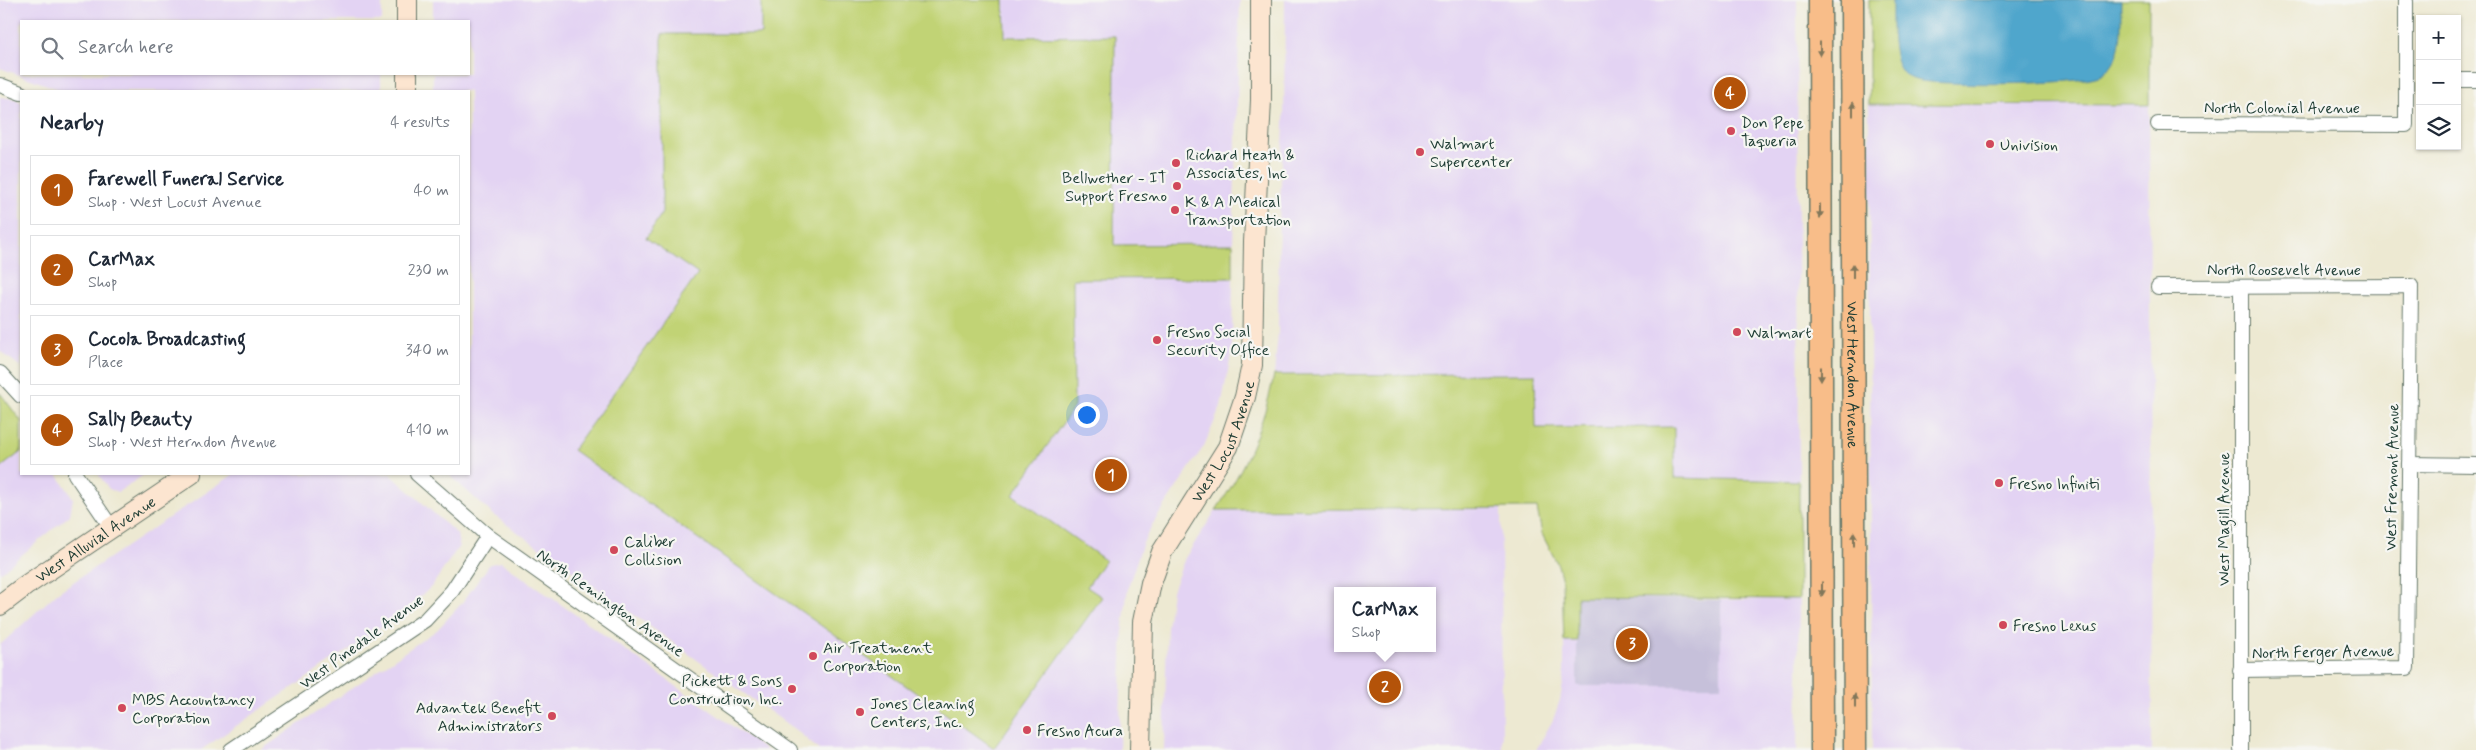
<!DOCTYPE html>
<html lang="en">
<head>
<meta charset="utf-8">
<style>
  body { margin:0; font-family:Mynerve,sans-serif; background:#f2f2f3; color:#1f2937 }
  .controls { position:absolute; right:15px; top:15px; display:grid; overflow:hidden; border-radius:0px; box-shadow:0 1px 4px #0004 }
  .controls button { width:45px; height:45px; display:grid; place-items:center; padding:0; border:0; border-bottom:1px solid #e0e1e3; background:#fff; color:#1f2937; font:25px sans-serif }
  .you { position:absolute; left:1086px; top:414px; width:18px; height:18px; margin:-12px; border:4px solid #fff; border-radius:50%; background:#1a73e8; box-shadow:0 0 0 8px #1a73e833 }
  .badge { display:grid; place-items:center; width:32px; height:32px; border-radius:50%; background:#b45309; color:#fff; font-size:16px; font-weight:700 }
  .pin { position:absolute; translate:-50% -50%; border:2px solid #fff; box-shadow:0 1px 5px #0006 }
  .popup { position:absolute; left:1334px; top:587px; width:102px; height:65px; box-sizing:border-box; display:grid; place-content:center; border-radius:0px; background:#fff; filter:drop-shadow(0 1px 4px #0005); font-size:16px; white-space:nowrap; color:#747a83 }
  .popup b { font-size:19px; color:#1f2937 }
  .popup::after { content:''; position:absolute; left:50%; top:100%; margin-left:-10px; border:10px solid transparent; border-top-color:#fff }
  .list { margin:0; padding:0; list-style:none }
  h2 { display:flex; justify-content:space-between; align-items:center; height:65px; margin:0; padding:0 20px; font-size:21px }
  h2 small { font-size:16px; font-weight:400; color:#747a83 }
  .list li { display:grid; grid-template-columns:32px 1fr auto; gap:15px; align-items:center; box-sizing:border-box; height:70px; margin:0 10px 10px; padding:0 10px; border:1px solid #e0e1e3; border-radius:0px }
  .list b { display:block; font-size:19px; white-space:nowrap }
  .list p { margin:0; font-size:16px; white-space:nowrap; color:#747a83 }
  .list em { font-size:16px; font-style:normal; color:#747a83 }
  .icon { flex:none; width:28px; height:28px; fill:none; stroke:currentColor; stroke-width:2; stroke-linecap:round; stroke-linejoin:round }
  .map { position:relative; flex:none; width:2476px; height:750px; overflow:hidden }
  .search { position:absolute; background:#fff; box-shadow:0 1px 4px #0004; left:20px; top:20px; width:450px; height:55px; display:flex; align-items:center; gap:12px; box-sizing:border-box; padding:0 18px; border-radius:0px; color:#747a83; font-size:19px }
  .panel { position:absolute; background:#fff; box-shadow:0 1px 4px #0004; left:20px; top:90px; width:450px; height:385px; border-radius:0px }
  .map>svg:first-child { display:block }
  .built { fill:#e3d3f3; fill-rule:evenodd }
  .industrial { fill:#c6c0da }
  .green { fill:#c1d375; stroke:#708854 }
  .water { fill:#50a6cc; stroke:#387280 }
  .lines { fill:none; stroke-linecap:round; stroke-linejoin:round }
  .street-casing { stroke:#67796b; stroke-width:16 }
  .secondary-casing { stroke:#67796b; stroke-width:22 }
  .primary-casing { stroke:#67796b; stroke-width:25 }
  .street { stroke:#fff; stroke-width:14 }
  .secondary { stroke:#fce5d0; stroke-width:20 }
  .primary { stroke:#f8bd89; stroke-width:22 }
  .oneway { fill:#81775a }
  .poi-dot { fill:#d1495b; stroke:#f6f6f2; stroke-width:2 }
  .labels { text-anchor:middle; stroke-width:4.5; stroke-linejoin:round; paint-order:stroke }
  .street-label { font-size:16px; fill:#1f3d34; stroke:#f6f6f2 }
  .poi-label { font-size:16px; fill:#1f3d34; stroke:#f6f6f2; text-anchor:start }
</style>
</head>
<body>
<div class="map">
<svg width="2476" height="750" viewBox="0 0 2476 750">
  <rect width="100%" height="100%" fill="#f6f6f2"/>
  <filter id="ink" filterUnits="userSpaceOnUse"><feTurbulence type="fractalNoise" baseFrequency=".02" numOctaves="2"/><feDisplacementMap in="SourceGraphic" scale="10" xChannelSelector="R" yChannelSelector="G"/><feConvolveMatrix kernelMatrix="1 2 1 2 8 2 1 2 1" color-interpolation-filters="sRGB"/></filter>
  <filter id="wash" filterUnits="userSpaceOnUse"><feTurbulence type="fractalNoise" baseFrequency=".0096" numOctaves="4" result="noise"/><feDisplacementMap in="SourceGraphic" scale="20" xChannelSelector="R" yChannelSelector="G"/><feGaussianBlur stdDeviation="1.12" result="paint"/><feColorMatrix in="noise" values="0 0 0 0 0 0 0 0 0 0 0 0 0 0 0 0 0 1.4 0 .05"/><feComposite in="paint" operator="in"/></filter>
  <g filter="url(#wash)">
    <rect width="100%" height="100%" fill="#ede9d2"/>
    <g class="built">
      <polygon points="0,0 382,0 382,21 21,21 21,74 381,74 381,91 64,91 0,68"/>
      <polygon points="433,0 761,0 761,34 662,34 662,214 646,238 698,274 573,450 994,748 1102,598 1086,587 1105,560 1013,495 1074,407 1073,279 1233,278 1232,350 1221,406 1204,446 1152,525 1142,545 1128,587 1123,626 1119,750 819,750 797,731 495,516 448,474 469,474 469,91 433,91 433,74 469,74 469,21 433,21"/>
      <polygon points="1004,0 1240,0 1233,244 1114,245 1114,36 1004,37"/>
      <polygon points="1285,0 1797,0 1799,481 1674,478 1673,427 1536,428 1535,374 1274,375 1278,334 1279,222 1284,125"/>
      <polygon points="0,97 16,99 21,103 21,367 0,351"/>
      <polygon points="1869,104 2149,105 2152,750 1872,750"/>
      <polygon points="21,452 21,474 57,474 73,498 70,515 0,573 0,468"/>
      <polygon points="98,474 145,474 118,492 109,489"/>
      <polygon points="234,474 390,474 457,534 459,546 432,586 408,609 201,750 0,750 0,645 57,593"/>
      <path d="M1501,508L1502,750H1164L1167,628L1172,591L1185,558L1216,510ZM1338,591H1432V648H1338Z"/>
      <polygon points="501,562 676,686 766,750 261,750 437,630 462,603 490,564"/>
      <polygon points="1799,599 1797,750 1536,750 1553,720 1560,700 1564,678 1564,641 1577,641 1577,686 1721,685 1721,600"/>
    </g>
    <polygon class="industrial" points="1577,597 1721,600 1721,686 1577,686"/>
    <g class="green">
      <polygon points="761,0 1004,0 1005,37 1115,36 1114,245 1233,244 1233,278 1073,279 1074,407 1013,495 1105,560 1087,587 1102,597 994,748 573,450 698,274 646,238 662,213 662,34 761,34"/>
      <polygon points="1869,0 2149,0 2149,105 1869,104"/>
      <path d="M1535,374L1536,428L1674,427V478L1799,481V599L1577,597V641H1564L1562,581L1558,565L1542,534L1537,508L1216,510C1245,469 1264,425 1274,375Z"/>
      <polygon points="0,393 21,421 21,452 0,468"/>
    </g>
    <path class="water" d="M1892,0H2121C2120,26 2126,56 2103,74C2086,86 1947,85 1921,81C1917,81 1907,77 1904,74C1890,60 1892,19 1892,0Z"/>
  </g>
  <g filter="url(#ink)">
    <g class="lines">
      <g class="street-casing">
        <g id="street">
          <polyline points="2457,80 2476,80"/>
          <polyline points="0,85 21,93"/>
          <polyline points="2158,124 2406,125 2406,0"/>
          <polyline points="2158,287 2411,286 2407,668 2240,670"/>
          <polyline points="0,373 21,396"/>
          <polyline points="2409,464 2476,465"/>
          <polyline points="75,474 111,527"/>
          <polyline points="417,474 488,536 790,750"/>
          <polyline points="231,750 425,620 452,591 488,536"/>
          <polyline points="2241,750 2241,287"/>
        </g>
      </g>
      <g class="secondary-casing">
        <g id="secondary">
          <polyline points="407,0 407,21"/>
          <polyline points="407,74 407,91"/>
          <path id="s1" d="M0,605L25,586L191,474"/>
          <path id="s2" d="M1140,750L1143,622L1151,583L1162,552L1228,447L1245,397L1252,365L1254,242L1261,100V0"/>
        </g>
      </g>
      <g class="primary-casing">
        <g id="primary">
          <polyline points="1820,0 1822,750"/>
          <path id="s3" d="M1852,0L1855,750"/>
        </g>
      </g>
      <use href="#street" class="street"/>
      <use href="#secondary" class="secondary"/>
      <use href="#primary" class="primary"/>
    </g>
    <defs><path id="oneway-solid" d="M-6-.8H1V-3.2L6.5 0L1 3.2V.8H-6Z" transform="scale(1.25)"/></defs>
    <g class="oneway">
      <use href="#oneway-solid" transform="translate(1820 49) rotate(90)"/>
      <use href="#oneway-solid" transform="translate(1853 109) rotate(-90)"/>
      <use href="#oneway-solid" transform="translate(1820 211) rotate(90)"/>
      <use href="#oneway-solid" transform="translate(1853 271) rotate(-90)"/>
      <use href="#oneway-solid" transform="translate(1821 374) rotate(90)"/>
      <use href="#oneway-solid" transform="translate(1854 539) rotate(-90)"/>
      <use href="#oneway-solid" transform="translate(1822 589) rotate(90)"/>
      <use href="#oneway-solid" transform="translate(1855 701) rotate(-90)"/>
    </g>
  </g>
  <g class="poi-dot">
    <circle cx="1731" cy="131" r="5"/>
    <circle cx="1990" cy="144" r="5"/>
    <circle cx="1420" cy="152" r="5"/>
    <circle cx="1176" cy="163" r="5"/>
    <circle cx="1177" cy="186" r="5"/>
    <circle cx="1175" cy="210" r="5"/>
    <circle cx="1737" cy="332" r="5"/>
    <circle cx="1157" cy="340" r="5"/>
    <circle cx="1999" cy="483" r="5"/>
    <circle cx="614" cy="550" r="5"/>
    <circle cx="2003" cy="625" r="5"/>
    <circle cx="813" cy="656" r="5"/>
    <circle cx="792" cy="689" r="5"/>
    <circle cx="122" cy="708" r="5"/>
    <circle cx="860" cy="712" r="5"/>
    <circle cx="552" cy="716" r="5"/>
    <circle cx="1027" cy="730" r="5"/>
  </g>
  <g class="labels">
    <g class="street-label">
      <text x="2282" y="113">North Colonial Avenue</text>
      <text x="2284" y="275">North Roosevelt Avenue</text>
      <text dy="6" stroke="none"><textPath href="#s3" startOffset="375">West Herndon Avenue</textPath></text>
      <text dy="6" stroke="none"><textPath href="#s2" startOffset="328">West Locust Avenue</textPath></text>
      <text transform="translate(2391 477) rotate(-89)" y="6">West Fremont Avenue</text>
      <text transform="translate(2223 519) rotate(-90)" y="6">West Magill Avenue</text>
      <text dy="6" stroke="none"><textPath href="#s1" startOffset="116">West Alluvial Avenue</textPath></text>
      <text transform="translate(611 602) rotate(35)" y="6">North Remington Avenue</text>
      <text transform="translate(361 641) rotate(-36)" y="6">West Pinedale Avenue</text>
      <text transform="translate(2323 651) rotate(-1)" y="6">North Ferger Avenue</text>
    </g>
    <g class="poi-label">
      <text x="1741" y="128">Don Pepe<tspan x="1741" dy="18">Taqueria</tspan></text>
      <text x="1430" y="149">Walmart<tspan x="1430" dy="18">Supercenter</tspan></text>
      <text x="2000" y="150">Univision</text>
      <text x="1186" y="160">Richard Heath &amp;<tspan x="1186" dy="18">Associates, Inc</tspan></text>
      <text x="1167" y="183" text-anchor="end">Bellwether - IT<tspan x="1167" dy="18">Support Fresno</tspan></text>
      <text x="1185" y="207">K &amp; A Medical<tspan x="1185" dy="18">Transportation</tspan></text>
      <text x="1167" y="337">Fresno Social<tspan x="1167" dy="18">Security Office</tspan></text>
      <text x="1747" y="338">Walmart</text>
      <text x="2009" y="489">Fresno Infiniti</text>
      <text x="624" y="547">Caliber<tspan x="624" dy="18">Collision</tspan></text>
      <text x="2013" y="631">Fresno Lexus</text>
      <text x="823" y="653">Air Treatment<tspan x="823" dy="18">Corporation</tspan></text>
      <text x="782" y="686" text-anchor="end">Pickett &amp; Sons<tspan x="782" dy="18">Construction, Inc.</tspan></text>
      <text x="132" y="705">MBS Accountancy<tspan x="132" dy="18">Corporation</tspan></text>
      <text x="870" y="709">Jones Cleaning<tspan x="870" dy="18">Centers, Inc.</tspan></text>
      <text x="542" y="713" text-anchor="end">Advantek Benefit<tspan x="542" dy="18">Administrators</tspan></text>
      <text x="1037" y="736">Fresno Acura</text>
    </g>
  </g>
</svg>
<div class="controls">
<button>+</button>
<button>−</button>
<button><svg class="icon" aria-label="layers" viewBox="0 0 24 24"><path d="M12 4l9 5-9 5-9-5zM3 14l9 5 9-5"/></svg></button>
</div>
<div class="you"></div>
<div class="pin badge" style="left:1111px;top:475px">1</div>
<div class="pin badge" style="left:1385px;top:687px">2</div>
<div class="popup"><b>CarMax</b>Shop</div>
<div class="pin badge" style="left:1632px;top:644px">3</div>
<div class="pin badge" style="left:1730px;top:93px">4</div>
<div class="search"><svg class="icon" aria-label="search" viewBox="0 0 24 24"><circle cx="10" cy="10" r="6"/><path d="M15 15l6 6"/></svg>Search here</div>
<section class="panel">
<h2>Nearby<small>4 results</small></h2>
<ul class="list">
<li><span class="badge">1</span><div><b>Farewell Funeral Service</b><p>Shop · West Locust Avenue</p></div><em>40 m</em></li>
<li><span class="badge">2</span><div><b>CarMax</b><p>Shop</p></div><em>230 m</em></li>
<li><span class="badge">3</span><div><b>Cocola Broadcasting</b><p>Place</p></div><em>340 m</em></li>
<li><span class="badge">4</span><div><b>Sally Beauty</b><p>Shop · West Herndon Avenue</p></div><em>410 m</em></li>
</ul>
</section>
</div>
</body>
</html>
